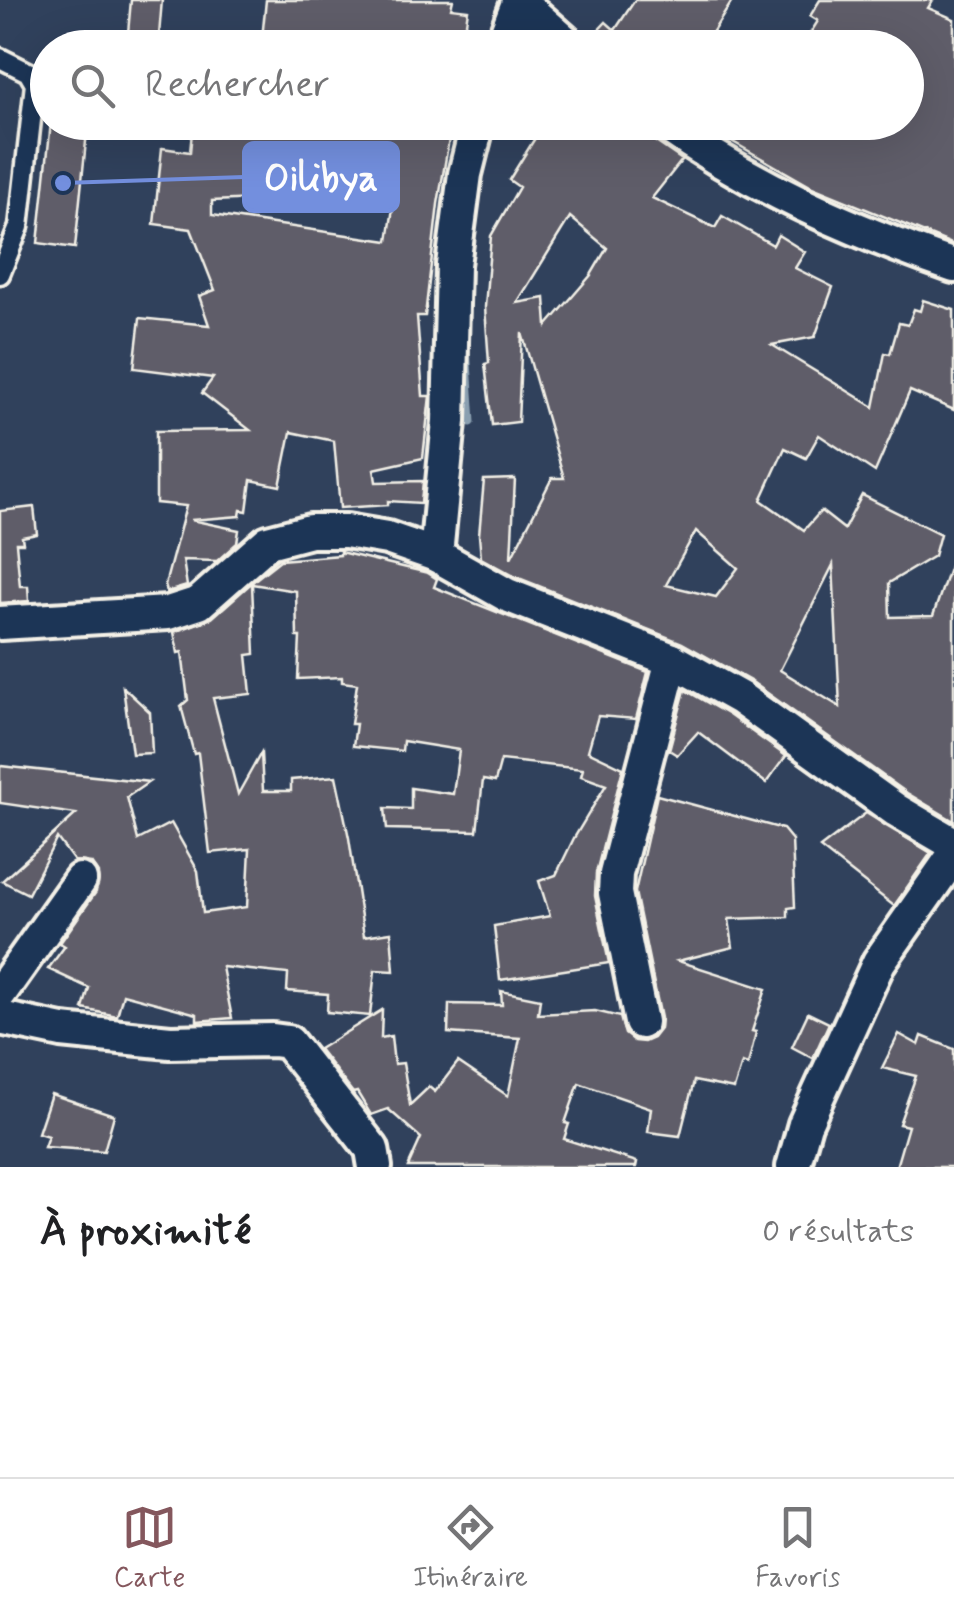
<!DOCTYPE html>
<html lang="fr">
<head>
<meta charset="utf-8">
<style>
  body { margin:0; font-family:Mynerve,sans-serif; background:#f2f2f2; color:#202124 }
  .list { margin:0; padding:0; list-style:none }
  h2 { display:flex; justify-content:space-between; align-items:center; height:130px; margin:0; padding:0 40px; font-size:42px }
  h2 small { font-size:32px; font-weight:400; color:#757577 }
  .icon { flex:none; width:55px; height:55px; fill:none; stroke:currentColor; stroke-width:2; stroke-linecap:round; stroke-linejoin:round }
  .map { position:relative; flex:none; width:954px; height:1167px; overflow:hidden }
  .search { position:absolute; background:#fff; box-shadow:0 10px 40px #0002; left:30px; right:30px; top:30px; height:110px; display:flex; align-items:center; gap:25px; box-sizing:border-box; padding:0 35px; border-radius:55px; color:#757577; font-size:38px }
  .sheet { height:310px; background:#fff }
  nav { display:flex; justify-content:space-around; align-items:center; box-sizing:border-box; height:140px; border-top:2px solid #e0e0e0; background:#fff; font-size:28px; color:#757577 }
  nav a { display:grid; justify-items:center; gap:5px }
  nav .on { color:#84575d }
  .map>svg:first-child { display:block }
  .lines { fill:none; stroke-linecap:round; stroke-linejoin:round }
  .stream { stroke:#8a9fb0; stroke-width:9 }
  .building { fill:#5e5d69; stroke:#f4f1e8; stroke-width:2.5; fill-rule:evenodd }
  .lane-casing { stroke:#f4f1e8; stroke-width:25 }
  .street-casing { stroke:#f4f1e8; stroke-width:40 }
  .lane { stroke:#1d3557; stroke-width:18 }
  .street { stroke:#1d3557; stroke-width:32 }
  .leader { fill:none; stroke:#738fde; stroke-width:4 }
  .callout-dot { fill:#738fde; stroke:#1d3557; stroke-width:4 }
  .callout { fill:#738fde; stroke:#738fde; stroke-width:4 }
  .callout-label { font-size:38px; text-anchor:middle; font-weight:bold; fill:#fff }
</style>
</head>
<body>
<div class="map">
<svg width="954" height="1167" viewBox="0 0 954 1167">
  <rect width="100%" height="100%" fill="#30415c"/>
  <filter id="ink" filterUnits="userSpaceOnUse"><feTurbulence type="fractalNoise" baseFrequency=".01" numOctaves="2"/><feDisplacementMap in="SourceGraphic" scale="20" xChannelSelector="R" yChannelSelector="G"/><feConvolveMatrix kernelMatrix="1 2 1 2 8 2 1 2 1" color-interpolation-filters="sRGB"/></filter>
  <g filter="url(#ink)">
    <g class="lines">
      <polyline class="stream" points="466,348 471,422"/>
    </g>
    <g class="building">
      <polygon points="131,0 162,0 158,47 127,44"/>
      <polygon points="266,0 453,0 451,8 468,10 462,48 261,48"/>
      <polygon points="635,0 733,0 712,33 733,48 591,48 590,39 606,22 615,30"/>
      <polygon points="820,0 933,0 928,8 954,19 954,245 812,187 698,122 906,122 906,48 801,48 818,21 810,16"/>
      <polygon points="51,122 88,122 75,248 38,243"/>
      <path d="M193,122H452L438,204L425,316H417L423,396H430L423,458L374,469L376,482L423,481L421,503L388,501V505L340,508L334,441L291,432L280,486L251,480L247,511L241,510L240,516L191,520L239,530L237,543L217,561L183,560L187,586L167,592L165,585L186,506L156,503V431L250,430L202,393L213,378L134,368L140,318L209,325L199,296L215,290L191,229L154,224L162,148L190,152ZM343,189L395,195L388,241L212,215V201L343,195Z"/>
      <path d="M545,122H642L650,138L682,160L652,198L715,228L722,216L773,245L778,235L805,252L795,268L833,287L815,337L772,345L874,407L885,353L890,354L899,323L908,325L914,309L920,311L923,300L954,310V410L910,391L875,472L819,435L806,458L785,448L761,500L804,530L821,511L844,529L862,495L940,534L934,556L889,583L890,617L933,616L950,566L954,567V821L907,793L752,682L682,643L516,577L481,558L479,535L484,480L515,479L511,558L552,478H564L522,333L518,422L492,425L485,364L489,363L485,307L491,236L519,187L509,180ZM570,217L607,248L591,275L547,326L545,298L517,303ZM696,531L738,568L716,597L666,585ZM833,565L840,707L780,670Z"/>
      <polygon points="34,507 37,534 22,537 23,543 16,543 20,586 28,586 29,601 0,603 0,511"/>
      <polygon points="340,552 428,573 437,579 434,587 648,672 636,719 598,716 588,751 623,768 596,873 595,896 609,963 500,980 494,926 550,916 539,881 556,875 574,838 606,785 581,776 583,769 501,760 495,782 483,780 477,831 387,829 385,808 411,809 411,788 453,794 459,750 403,741 402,751 353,746 356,724 351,724 357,684 342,682 342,677 298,679 300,637 297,637 296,591 252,584 255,654 247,655 251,694 213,698 238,794 261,753 263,791 291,791 291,780 336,776 349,838 364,936 391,932 394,971 375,970 370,1016 327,1012 328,994 287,991 288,974 222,967 232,1018 197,1021 197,1014 123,994 117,1016 83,1009 89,988 48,969 65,946 60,943 96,892 98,873 91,863 74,861 57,838 28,894 2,881 76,814 0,803 0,766 149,782 127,797 138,840 171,823 198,871 203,913 247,907 250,849 210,853 198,753 194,754 181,706 188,700 182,652 178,653 174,632 212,618 257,578 280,560 340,555"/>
      <polygon points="123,687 150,712 152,753 132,754"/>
      <polygon points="685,690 729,715 786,756 766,783 698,732 677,755 669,750"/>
      <polygon points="657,795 783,829 792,840 795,907 788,908 788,917 729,919 733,947 678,961 766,989 752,1031 756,1032 748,1065 742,1063 734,1089 694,1081 680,1136 648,1132 651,1108 579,1083 565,1123 569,1124 564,1139 637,1162 636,1167 408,1167 421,1138 388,1109 371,1115 357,1092 353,1093 319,1049 382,1010 381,1038 391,1036 394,1064 403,1063 410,1105 429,1087 435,1092 458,1062 508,1096 520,1038 448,1033 449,1004 502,1005 501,991 540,999 538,1014 595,1011 620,1017 625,1034 634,1041 644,1042 653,1038 660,1029 661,1018 635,892"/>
      <polygon points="866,813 931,853 894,906 820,848"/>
      <polygon points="808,1013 829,1023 813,1058 792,1047"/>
      <polygon points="899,1034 919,1045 922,1036 954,1049 954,1167 896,1167 908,1126 899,1124 916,1076 882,1068"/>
      <polygon points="51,1094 114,1115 104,1151 44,1147 48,1136 38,1133"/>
    </g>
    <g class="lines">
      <g class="lane-casing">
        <polyline id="lane" points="0,58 28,72 35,84 19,227 0,274"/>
      </g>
      <g class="street-casing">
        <g id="street">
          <polyline points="518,0 572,48"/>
          <polyline points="501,48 519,0"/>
          <path d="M662,122C752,187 851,230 954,266"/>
          <polyline points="436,555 449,421 453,265 465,174 478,122"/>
          <polyline points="0,623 168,613 199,603 268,542 310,531 346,531 387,538 436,555 507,595 672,660 740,698 896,810 954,844"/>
          <polyline points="0,993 80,880"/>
          <polyline points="0,1018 62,1031 170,1042 273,1040 288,1042 372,1149 375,1167"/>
          <polyline points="641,1022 615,893 616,874 672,660"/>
          <polyline points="793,1167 805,1124 879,962 954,855"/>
        </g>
      </g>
      <use href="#lane" class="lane"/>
      <use href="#street" class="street"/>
    </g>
  </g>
  <path class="leader" d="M63 183L244 177"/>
  <circle class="callout-dot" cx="63" cy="183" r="10"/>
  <rect class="callout" x="244" y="143" width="154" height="68" rx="10"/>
  <g class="callout-label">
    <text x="321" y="190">Oilibya</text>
  </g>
</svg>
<div class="search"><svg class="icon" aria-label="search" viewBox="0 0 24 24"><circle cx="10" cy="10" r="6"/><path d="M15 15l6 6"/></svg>Rechercher</div>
</div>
<section class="sheet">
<h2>À proximité<small>0 résultats</small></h2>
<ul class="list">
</ul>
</section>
<nav>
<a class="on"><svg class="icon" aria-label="map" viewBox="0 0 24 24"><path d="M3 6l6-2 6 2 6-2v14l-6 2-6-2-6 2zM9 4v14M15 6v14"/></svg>Carte</a>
<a><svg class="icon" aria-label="directions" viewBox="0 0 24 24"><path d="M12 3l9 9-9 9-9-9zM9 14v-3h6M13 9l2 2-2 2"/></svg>Itinéraire</a>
<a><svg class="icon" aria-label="saved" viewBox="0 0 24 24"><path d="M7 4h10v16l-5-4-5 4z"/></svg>Favoris</a>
</nav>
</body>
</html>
